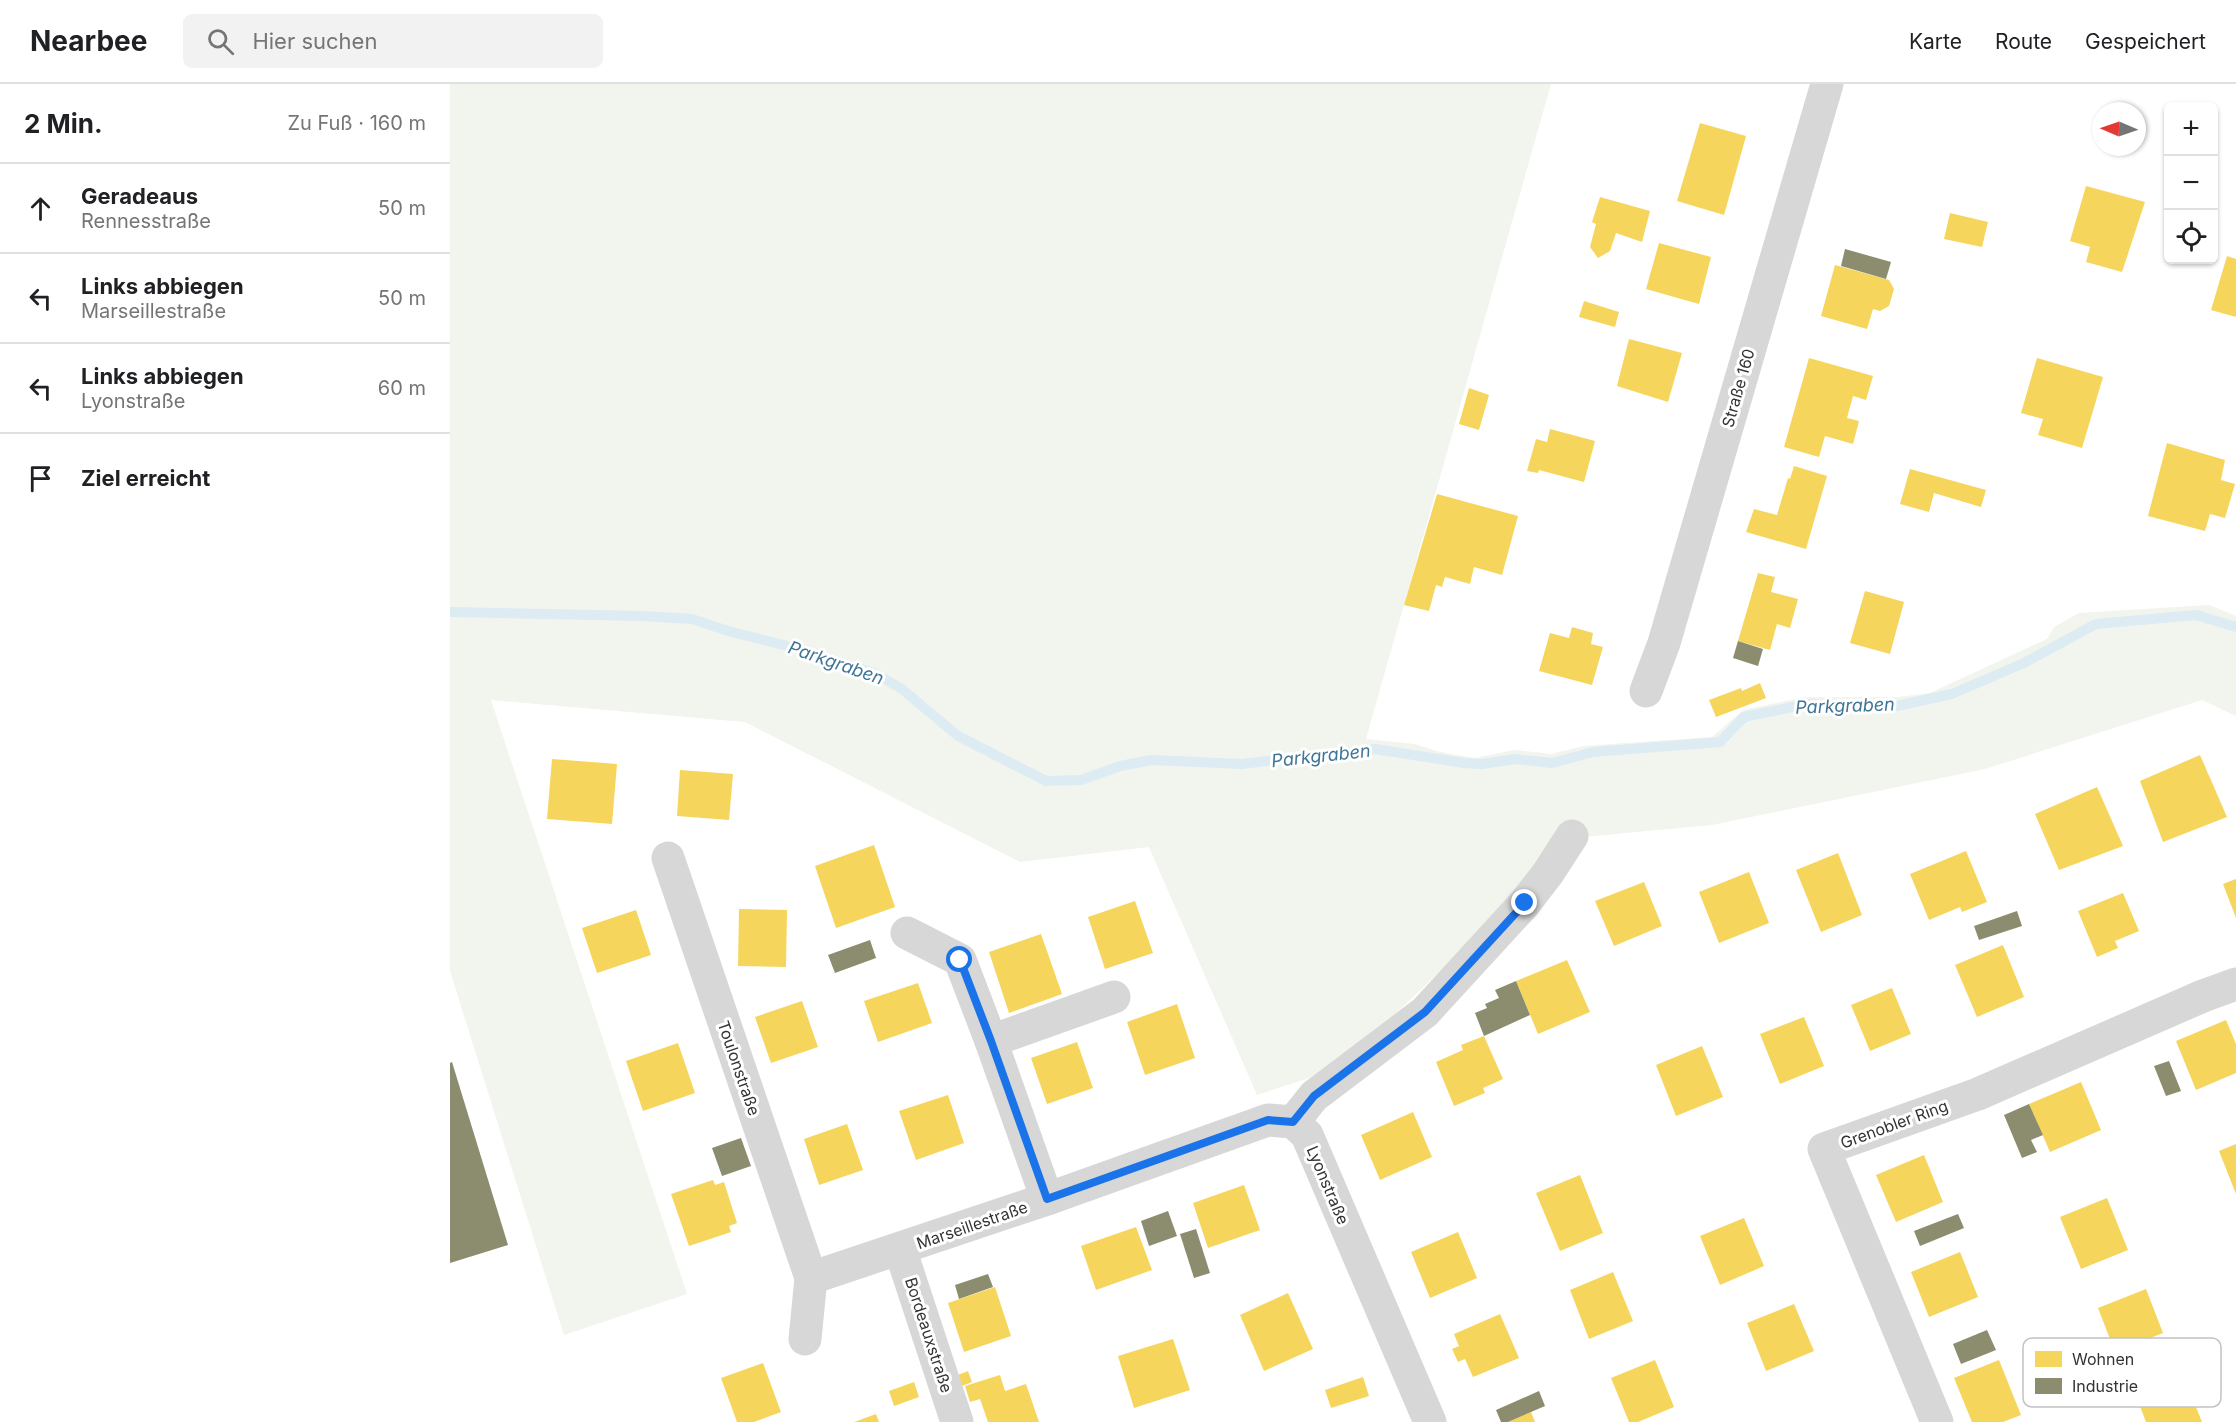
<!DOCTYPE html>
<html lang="de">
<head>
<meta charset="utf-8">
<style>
  body { margin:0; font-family:Inter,sans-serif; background:#f2f2f2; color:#202124 }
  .controls { position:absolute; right:18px; top:18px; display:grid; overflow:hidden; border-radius:9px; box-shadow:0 2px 4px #0004 }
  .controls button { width:54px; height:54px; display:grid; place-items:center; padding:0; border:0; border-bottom:2px solid #e0e0e0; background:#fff; color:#202124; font:30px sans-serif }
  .compass { position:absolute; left:1642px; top:18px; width:54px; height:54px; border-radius:50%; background:#fff; box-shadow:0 2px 4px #0004; rotate:272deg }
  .stop { position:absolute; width:18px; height:18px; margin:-14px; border:4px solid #1a73e8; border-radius:50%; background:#fff }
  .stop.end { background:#1a73e8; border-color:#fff; box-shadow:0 2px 6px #0008 }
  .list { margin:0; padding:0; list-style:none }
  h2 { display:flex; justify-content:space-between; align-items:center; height:78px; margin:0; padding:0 24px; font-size:26px }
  h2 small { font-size:20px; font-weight:400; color:#757577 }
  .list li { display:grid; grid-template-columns:39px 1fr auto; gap:18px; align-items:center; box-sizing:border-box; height:90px; padding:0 24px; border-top:2px solid #e0e0e0 }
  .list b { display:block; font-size:22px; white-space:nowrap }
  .list p { margin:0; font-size:20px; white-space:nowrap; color:#757577 }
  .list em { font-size:20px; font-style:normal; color:#757577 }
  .icon { flex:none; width:33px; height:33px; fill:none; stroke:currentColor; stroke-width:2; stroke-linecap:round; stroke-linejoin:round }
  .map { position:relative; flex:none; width:1786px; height:1338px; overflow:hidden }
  header { display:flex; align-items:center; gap:36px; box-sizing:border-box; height:84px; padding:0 30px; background:#fff; border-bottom:2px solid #e0e0e0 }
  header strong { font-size:28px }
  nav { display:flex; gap:33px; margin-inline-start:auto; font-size:21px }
  .search { width:420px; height:54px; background:#f2f2f2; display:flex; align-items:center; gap:15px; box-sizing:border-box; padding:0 21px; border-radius:9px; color:#757577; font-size:22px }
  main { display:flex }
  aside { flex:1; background:#fff }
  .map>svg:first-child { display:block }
  .green { fill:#f1f5ed }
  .homes { fill:#f6d55c }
  .industry { fill:#8c8c6e }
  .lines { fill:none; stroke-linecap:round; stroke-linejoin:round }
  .stream { stroke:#ddebf3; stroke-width:10 }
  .minor { stroke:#d7d7d7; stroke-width:33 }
  .route { stroke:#1a73e8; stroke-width:8 }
  .labels { text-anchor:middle; stroke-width:6; stroke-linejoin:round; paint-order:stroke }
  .street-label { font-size:16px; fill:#333; stroke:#fff }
  .water-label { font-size:18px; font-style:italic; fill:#3f7597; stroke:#fff }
  .key { fill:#fff; stroke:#c2c2c2; stroke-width:1.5 }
  .key-label { font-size:16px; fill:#333 }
</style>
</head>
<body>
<header>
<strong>Nearbee</strong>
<div class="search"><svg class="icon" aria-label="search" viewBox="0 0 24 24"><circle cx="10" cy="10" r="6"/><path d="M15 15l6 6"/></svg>Hier suchen</div>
<nav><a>Karte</a><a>Route</a><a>Gespeichert</a></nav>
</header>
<main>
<aside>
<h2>2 Min.<small>Zu Fuß · 160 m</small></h2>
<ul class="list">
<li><svg class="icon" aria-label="ahead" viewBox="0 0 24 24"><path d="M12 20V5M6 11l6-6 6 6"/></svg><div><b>Geradeaus</b><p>Rennesstraße</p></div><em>50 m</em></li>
<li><svg class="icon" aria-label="left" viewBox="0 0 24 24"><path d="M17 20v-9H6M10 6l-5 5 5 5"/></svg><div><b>Links abbiegen</b><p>Marseillestraße</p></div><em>50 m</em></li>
<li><svg class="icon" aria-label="left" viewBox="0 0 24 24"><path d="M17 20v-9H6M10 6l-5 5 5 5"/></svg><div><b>Links abbiegen</b><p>Lyonstraße</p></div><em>60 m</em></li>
<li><svg class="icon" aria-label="arrive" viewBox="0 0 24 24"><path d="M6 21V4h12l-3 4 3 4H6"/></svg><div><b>Ziel erreicht</b></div></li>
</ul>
</aside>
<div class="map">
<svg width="1786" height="1338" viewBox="0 0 1786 1338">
  <rect width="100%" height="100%" fill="#fff"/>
  <polygon class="green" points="0,0 1101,0 916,655 965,660 990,668 1025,674 1064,666 1101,670 1133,662 1262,653 1293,626 1355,613 1448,613 1480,609 1597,555 1604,543 1629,529 1759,521 1786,532 1786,632 1752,616 1535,685 1262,741 1101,756 1065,806 1010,868 937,938 868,991 807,1011 699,763 570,778 295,638 41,616 237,1210 114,1251 0,887"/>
  <g class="homes">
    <polygon points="1250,39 1296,52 1274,131 1227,117"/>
    <polygon points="1636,102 1695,118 1672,188 1636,178 1640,163 1620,157"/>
    <polygon points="1150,113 1200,127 1192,158 1166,149 1160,167 1148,174 1140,163 1146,140 1142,138"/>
    <polygon points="1500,129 1538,138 1532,163 1494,155"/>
    <polygon points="1209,159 1261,173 1249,220 1196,205"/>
    <polygon points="1777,172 1786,175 1786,233 1761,226"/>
    <polygon points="1385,181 1439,196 1444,205 1439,222 1430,227 1423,225 1417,245 1371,232"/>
    <polygon points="1134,217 1169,228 1165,243 1129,233"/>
    <polygon points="1179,255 1232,269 1218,318 1167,302"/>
    <polygon points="1359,274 1423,292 1416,316 1403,312 1397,334 1409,337 1403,360 1375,352 1369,373 1334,363"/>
    <polygon points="1587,274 1653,293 1632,364 1588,351 1593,335 1571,329"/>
    <polygon points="1019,304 1039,311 1029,346 1009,340"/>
    <polygon points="1100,345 1145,357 1134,398 1089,386 1088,389 1077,387 1086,355 1097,358"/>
    <polygon points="1717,359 1775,376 1771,396 1785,400 1775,434 1760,430 1755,447 1698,432"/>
    <polygon points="1344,382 1377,392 1356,465 1296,448 1304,425 1327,431 1338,394 1340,395"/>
    <polygon points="1460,385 1536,406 1531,423 1484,409 1479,428 1450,420"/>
    <polygon points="987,410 1068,432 1052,491 1024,483 1020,500 995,493 992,503 986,501 979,527 954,521"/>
    <polygon points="1308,489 1325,493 1321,508 1348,515 1340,544 1327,540 1320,566 1288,557"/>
    <polygon points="1415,507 1454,518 1440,570 1400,559"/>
    <polygon points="1122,543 1143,549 1141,560 1153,563 1142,601 1089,587 1100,549 1119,554"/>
    <polygon points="1310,599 1316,614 1266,633 1259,616 1291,604 1292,607"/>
    <polygon points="1750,671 1777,733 1713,758 1690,697"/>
    <polygon points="102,675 167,680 162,740 97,735"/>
    <polygon points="230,686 283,690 279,736 227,732"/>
    <polygon points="1647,703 1673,762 1609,786 1585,730"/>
    <polygon points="424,761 445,823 386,844 365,782"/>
    <polygon points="1516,767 1537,818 1512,828 1510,823 1479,836 1460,790"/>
    <polygon points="1388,769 1412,831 1371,848 1346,786"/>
    <polygon points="1299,788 1319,839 1269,859 1249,808"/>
    <polygon points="1786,795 1786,834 1773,800"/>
    <polygon points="1194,798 1212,842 1164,862 1145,817"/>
    <polygon points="1673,809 1689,847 1665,857 1668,864 1647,873 1628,827"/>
    <polygon points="685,817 703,869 655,885 638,833"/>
    <polygon points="289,825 337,826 336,883 288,882"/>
    <polygon points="186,826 201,871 147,889 132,844"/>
    <polygon points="591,850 612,910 559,929 539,868"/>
    <polygon points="1553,861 1574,913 1527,933 1505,881"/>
    <polygon points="1117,876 1140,928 1088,950 1066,897"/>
    <polygon points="468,899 482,939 428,958 414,917"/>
    <polygon points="1442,904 1461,950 1420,967 1401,921"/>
    <polygon points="352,917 368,963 321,979 305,933"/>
    <polygon points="727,920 745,974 695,991 677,938"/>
    <polygon points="1354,933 1374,982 1330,1000 1310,950"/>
    <polygon points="1776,936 1786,960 1786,989 1746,1006 1726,957"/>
    <polygon points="1034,952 1053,995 1033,1004 1035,1009 1004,1022 986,978 1013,966 1011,961"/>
    <polygon points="627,958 643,1004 597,1020 581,974"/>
    <polygon points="228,959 245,1009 193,1027 176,977"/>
    <polygon points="1252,962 1273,1013 1226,1032 1206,981"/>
    <polygon points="1631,998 1651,1046 1600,1068 1579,1020"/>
    <polygon points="498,1011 514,1059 466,1076 449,1027"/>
    <polygon points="963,1028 982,1073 930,1096 911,1051"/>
    <polygon points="397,1040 413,1086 369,1101 354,1055"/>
    <polygon points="1786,1060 1786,1110 1769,1067"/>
    <polygon points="1474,1071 1493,1118 1446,1138 1426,1091"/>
    <polygon points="1130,1091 1153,1149 1110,1167 1086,1109"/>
    <polygon points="263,1096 265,1101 274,1098 287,1139 279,1142 281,1148 239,1162 221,1110"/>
    <polygon points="794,1101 810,1146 758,1164 743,1119"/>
    <polygon points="1657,1114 1678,1166 1631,1185 1610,1133"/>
    <polygon points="1294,1134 1314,1182 1270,1201 1250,1152"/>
    <polygon points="686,1143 702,1186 646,1206 631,1162"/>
    <polygon points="1008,1148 1027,1194 980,1214 961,1168"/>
    <polygon points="1510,1168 1528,1213 1479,1233 1461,1188"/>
    <polygon points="1163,1188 1183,1237 1139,1255 1120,1206"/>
    <polygon points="545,1203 561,1252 514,1268 498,1219"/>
    <polygon points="1696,1205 1713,1249 1665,1268 1648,1224"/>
    <polygon points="838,1209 863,1265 814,1287 790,1231"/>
    <polygon points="1344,1220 1364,1267 1316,1287 1297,1239"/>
    <polygon points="1050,1230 1069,1274 1023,1293 1015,1275 1008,1278 1002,1265 1009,1262 1004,1250"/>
    <polygon points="723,1255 740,1306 684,1324 668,1272"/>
    <polygon points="1205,1276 1224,1323 1188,1338 1179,1338 1161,1294"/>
    <polygon points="1549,1276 1571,1331 1553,1338 1522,1338 1504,1294"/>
    <polygon points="313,1279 331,1328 304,1338 287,1338 271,1294"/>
    <polygon points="518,1287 522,1298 512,1302 508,1291"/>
    <polygon points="550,1291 555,1307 576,1300 589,1338 538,1338 530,1315 520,1318 515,1302"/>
    <polygon points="913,1293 919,1312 881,1324 875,1306"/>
    <polygon points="464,1298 469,1313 444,1322 439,1307"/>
    <polygon points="1736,1298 1752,1338 1696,1338 1688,1317"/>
    <polygon points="1081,1328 1085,1338 1058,1338"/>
    <polygon points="426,1330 429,1338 404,1338"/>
  </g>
  <g class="industry">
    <polygon points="1395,165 1441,178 1436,195 1391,182"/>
    <polygon points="1288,557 1313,565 1308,582 1283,574"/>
    <polygon points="1567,827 1572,842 1529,856 1524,842"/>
    <polygon points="420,856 426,874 385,889 378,871"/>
    <polygon points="1066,897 1080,931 1034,952 1025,929 1037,924 1035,920 1049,914 1045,906"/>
    <polygon points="1719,977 1731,1007 1716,1012 1704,982"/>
    <polygon points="2,978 58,1161 0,1179 0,979"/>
    <polygon points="1579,1020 1593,1051 1581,1056 1587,1068 1572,1074 1554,1031"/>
    <polygon points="291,1054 301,1082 272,1092 262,1064"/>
    <polygon points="718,1127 727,1152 699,1162 691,1137"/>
    <polygon points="1508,1130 1514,1144 1470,1162 1464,1147"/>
    <polygon points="746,1145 760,1189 744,1194 730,1150"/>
    <polygon points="538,1190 543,1203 509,1215 505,1201"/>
    <polygon points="1537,1246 1546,1266 1511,1280 1503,1260"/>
    <polygon points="1089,1307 1095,1322 1058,1338 1051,1338 1046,1326"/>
  </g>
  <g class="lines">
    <polyline class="stream" points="0,528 193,532 242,535 278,547 353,566 426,590 452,605 508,652 596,697 631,696 670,682 702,676 791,680 925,665 1014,679 1032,680 1065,675 1102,679 1143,668 1270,658 1294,633 1357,620 1447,622 1502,610 1574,579 1646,540 1746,531 1786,543"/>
    <g class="minor">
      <polyline points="1196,607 1214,559 1377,0"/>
      <polyline points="218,774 361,1194 355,1255"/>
      <polyline points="457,849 510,876 541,957 597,1115"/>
      <polyline points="541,957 664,913"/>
      <polyline points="843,1038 864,1012 975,928 1075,819 1098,789 1122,752"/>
      <polyline points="843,1038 857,1051 980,1338"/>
      <polyline points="450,1165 507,1338"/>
      <polyline points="361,1194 597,1115 818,1036 843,1038"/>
      <polyline points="1487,1338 1374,1065 1528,1010 1753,912 1786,900"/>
    </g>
  </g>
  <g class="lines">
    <polyline class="route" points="510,876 541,957 597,1115 818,1036 843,1038 864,1012 975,928 1075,819"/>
  </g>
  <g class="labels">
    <g class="street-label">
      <text transform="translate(1288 304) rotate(-74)" y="6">Straße 160</text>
      <text transform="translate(289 984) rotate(71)" y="6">Toulonstraße</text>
      <text transform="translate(1444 1040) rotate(-20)" y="6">Grenobler Ring</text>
      <text transform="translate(878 1101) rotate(67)" y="6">Lyonstraße</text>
      <text transform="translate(522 1141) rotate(-19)" y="6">Marseillestraße</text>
      <text transform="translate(479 1251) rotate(72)" y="6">Bordeauxstraße</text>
    </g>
    <g class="water-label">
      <text transform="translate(386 579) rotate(19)" y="6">Parkgraben</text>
      <text transform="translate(1395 622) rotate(-2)" y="6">Parkgraben</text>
      <text transform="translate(871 672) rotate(-6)" y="6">Parkgraben</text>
    </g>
  </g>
  <rect x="1573" y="1254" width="198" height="69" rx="9" class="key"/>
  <rect x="1585" y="1267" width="27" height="16" fill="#f6d55c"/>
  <rect x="1585" y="1294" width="27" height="16" fill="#8c8c6e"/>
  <g class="key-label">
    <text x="1622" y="1281">Wohnen</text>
    <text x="1622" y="1308">Industrie</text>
  </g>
</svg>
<div class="controls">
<button>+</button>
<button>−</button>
<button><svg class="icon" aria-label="locate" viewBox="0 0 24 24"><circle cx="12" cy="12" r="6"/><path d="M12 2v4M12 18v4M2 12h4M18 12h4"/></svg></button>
</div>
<svg class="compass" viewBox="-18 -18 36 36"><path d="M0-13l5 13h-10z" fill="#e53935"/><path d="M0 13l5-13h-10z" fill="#757577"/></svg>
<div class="stop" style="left:510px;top:876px"></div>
<div class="stop end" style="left:1075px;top:819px"></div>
</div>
</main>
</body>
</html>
